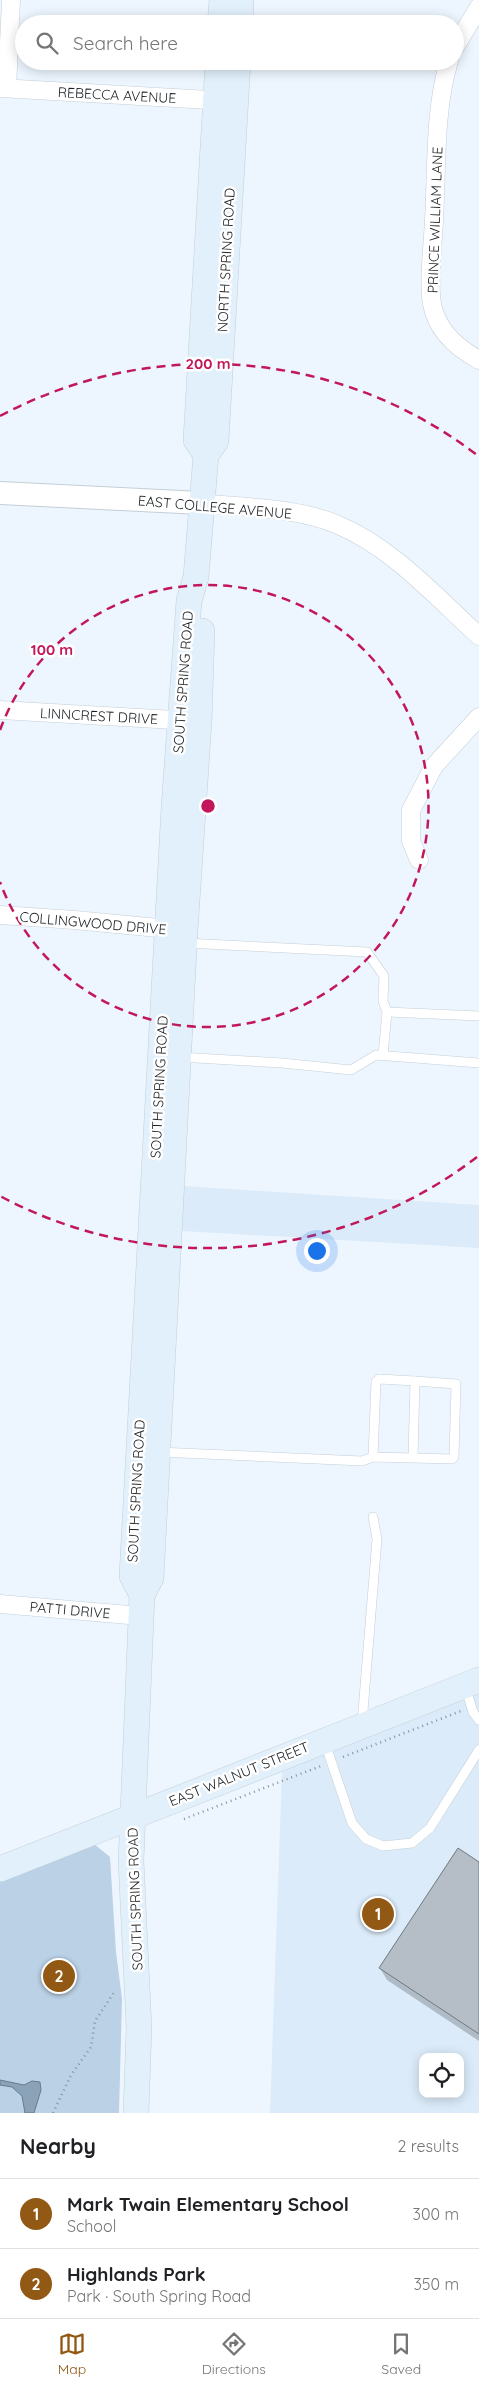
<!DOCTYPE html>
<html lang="en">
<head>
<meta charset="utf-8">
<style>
  body { margin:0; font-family:Quicksand,sans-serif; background:#f2f2f2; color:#202124 }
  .controls { position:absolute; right:15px; bottom:15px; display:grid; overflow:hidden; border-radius:10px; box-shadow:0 2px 12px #0003 }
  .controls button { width:45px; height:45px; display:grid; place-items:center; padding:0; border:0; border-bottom:1px solid #e0e0e0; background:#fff; color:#202124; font:25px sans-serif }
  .you { position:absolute; left:316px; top:1250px; width:18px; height:18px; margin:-12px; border:4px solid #fff; border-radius:50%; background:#1a73e8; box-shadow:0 0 0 8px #1a73e833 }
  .badge { display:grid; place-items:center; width:32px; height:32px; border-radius:50%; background:#925915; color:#fff; font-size:16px; font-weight:700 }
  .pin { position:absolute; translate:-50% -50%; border:2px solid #fff; box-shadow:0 1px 5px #0006 }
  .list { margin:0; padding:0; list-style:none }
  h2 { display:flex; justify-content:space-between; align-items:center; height:65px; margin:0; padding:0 20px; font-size:21px }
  h2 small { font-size:16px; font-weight:400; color:#757577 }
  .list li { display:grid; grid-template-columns:32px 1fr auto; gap:15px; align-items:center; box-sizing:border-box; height:70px; padding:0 20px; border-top:1px solid #e0e0e0 }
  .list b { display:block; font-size:19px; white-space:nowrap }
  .list p { margin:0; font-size:16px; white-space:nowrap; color:#757577 }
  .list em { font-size:16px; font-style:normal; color:#757577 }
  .icon { flex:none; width:28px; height:28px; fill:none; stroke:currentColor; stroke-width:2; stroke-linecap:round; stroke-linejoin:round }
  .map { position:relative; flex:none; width:479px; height:2113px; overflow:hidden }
  .search { position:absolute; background:#fff; box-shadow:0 2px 12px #0003; left:15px; right:15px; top:15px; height:55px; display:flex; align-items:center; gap:12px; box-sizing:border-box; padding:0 18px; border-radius:28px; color:#757577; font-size:19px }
  .sheet { height:205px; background:#fff }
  nav { display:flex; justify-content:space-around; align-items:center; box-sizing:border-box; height:70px; border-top:1px solid #e0e0e0; background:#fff; font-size:14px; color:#757577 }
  nav a { display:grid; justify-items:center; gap:2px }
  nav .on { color:#925915 }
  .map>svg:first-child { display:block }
  .built { fill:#dbebf9; fill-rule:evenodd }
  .green { fill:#bad1e6 }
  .water { fill:#8ba3b8; stroke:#697b8b }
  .shadow { fill:#0003 }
  .building { fill:#b5bec6; stroke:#717980 }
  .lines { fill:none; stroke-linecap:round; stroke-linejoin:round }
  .service-casing { stroke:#c4ced6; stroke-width:10 }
  .minor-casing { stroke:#c4ced6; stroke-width:19 }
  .tertiary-casing { stroke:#c4ced6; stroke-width:24 }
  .secondary-casing { stroke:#c4ced6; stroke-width:26 }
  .path { stroke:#8b9298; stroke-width:2.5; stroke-dasharray:1 4; stroke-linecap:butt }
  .service { stroke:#fff; stroke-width:9 }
  .minor { stroke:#fff; stroke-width:18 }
  .tertiary { stroke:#fff; stroke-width:22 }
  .secondary { stroke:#e2f0fb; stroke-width:25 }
  .ring { fill:none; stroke:#c2185b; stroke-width:2.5; stroke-dasharray:9 6 }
  .labels { text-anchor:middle; stroke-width:5; stroke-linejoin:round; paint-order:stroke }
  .street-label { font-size:14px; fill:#1b1f22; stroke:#fff }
  .centre { fill:#c2185b; stroke:#fff; stroke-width:2.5 }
  .ring-label { font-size:15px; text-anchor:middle; font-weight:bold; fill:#c2185b; stroke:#fff; stroke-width:5; stroke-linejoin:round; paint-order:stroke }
</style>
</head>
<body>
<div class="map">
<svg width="479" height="2113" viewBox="0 0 479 2113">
  <rect width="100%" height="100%" fill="#edf6ff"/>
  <g class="built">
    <polygon points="183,1186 479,1205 479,1248 182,1231"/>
    <path d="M479,1694V2113H270L282,1771ZM423,2057H460V2094H423Z"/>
  </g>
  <polygon class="green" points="94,1844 110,1857 116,1952 122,1999 119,2113 0,2113 0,1878"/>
  <polygon class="water" points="0,2080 24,2085 32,2081 40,2082 41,2090 34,2113 25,2113 22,2096 12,2087 0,2085"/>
  <polygon class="shadow" points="479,1864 479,2041 387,1980 380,1968"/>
  <polygon class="building" points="458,1848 479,1862 479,2034 379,1968"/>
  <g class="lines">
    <g class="service-casing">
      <g id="service">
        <polyline points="185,943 367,952 384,976 383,1001 387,1012 479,1016"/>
        <polyline points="383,1055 387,1012"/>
        <polyline points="179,1057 282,1063 351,1070 376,1055 479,1063"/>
        <polyline points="158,1452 362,1461 373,1457 452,1459 454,1457 456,1384 415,1381"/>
        <polyline points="373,1457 376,1382 379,1379 415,1381 413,1457"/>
        <polyline points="465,1686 473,1712 479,1720"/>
        <polyline points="362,1723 377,1539 373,1517"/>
        <polyline points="325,1743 352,1823 366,1839 383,1846 412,1843 430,1828 479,1750"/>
      </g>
    </g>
    <g class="minor-casing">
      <g id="minor">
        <polyline points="455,47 479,7"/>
        <path d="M449,61C434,111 437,169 434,220C433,244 428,281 432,304C437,331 457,348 479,360"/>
        <polyline points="0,88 227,101"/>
        <polyline points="7,88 11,0"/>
        <path d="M201,503C245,508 295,507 336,524C392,547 435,596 479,636"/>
        <polyline points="0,710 192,721"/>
        <polyline points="419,860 411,841 411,810 434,766 479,717"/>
        <polyline points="0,915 75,920 179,930"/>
        <polyline points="0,1604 141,1616"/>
      </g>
    </g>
    <g class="tertiary-casing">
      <polyline id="tertiary" points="0,493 201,503"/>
    </g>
    <g class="secondary-casing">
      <g id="secondary">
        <polyline points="220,24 222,0"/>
        <polyline points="240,24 241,0"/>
        <polyline points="206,455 196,440 218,61"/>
        <polyline points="142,1595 132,1576 174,807 189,601 196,577 206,455 216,441 238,61"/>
        <polyline points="0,1869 479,1680"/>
        <polyline points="136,2113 139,2028 131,1861 142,1595 151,1578 185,931 199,722 202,631"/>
      </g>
    </g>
    <g class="path">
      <polyline points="343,1757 461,1711"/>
      <polyline points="184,1819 321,1766"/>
      <polyline points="53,2113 71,2075 91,2047 95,2021 115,1991"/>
    </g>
    <use href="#service" class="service"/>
    <use href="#minor" class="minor"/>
    <use href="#tertiary" class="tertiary"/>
    <use href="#secondary" class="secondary"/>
  </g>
  <g class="ring">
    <path d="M0 730A221 221 0 1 1 0 882"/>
    <path d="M477 1157A442 442 0 0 1 0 1196M0 416A442 442 0 0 1 477 455"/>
  </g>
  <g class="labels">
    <g class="street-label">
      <text transform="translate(117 95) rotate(3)" y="5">REBECCA AVENUE</text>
      <text transform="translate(435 220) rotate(-88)" y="5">PRINCE WILLIAM LANE</text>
      <text transform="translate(226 260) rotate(-87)" y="5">NORTH SPRING ROAD</text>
      <text transform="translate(215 507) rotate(5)" y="5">EAST COLLEGE AVENUE</text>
      <text transform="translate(183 682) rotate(-86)" y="5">SOUTH SPRING ROAD</text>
      <text transform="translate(99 716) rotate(3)" y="5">LINNCREST DRIVE</text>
      <text transform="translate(93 923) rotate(5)" y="5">COLLINGWOOD DRIVE</text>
      <text transform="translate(159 1087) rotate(-87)" y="5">SOUTH SPRING ROAD</text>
      <text transform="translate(136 1491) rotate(-87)" y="5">SOUTH SPRING ROAD</text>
      <text transform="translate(70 1610) rotate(5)" y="5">PATTI DRIVE</text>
      <text transform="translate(239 1774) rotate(-22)" y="5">EAST WALNUT STREET</text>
      <text transform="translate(135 1899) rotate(-92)" y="5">SOUTH SPRING ROAD</text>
    </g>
  </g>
  <circle cx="208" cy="806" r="8" class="centre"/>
  <g class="ring-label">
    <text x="208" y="369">200 m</text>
    <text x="52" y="655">100 m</text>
  </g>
</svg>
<div class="controls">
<button><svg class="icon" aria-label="locate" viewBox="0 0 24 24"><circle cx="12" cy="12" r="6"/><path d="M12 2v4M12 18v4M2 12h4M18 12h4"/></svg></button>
</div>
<div class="you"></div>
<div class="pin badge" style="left:378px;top:1914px">1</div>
<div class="pin badge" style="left:59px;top:1976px">2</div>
<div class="search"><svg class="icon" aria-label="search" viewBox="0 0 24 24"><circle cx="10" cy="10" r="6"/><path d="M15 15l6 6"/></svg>Search here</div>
</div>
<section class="sheet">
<h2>Nearby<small>2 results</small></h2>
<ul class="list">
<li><span class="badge">1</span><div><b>Mark Twain Elementary School</b><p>School</p></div><em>300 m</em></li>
<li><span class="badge">2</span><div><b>Highlands Park</b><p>Park · South Spring Road</p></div><em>350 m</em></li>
</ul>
</section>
<nav>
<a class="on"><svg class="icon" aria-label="map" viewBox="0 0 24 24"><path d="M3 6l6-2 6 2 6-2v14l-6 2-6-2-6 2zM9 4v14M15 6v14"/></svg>Map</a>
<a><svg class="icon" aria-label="directions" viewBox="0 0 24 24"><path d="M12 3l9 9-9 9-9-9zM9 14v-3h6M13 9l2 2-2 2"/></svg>Directions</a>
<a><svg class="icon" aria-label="saved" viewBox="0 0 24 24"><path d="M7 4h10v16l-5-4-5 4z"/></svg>Saved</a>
</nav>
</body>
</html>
